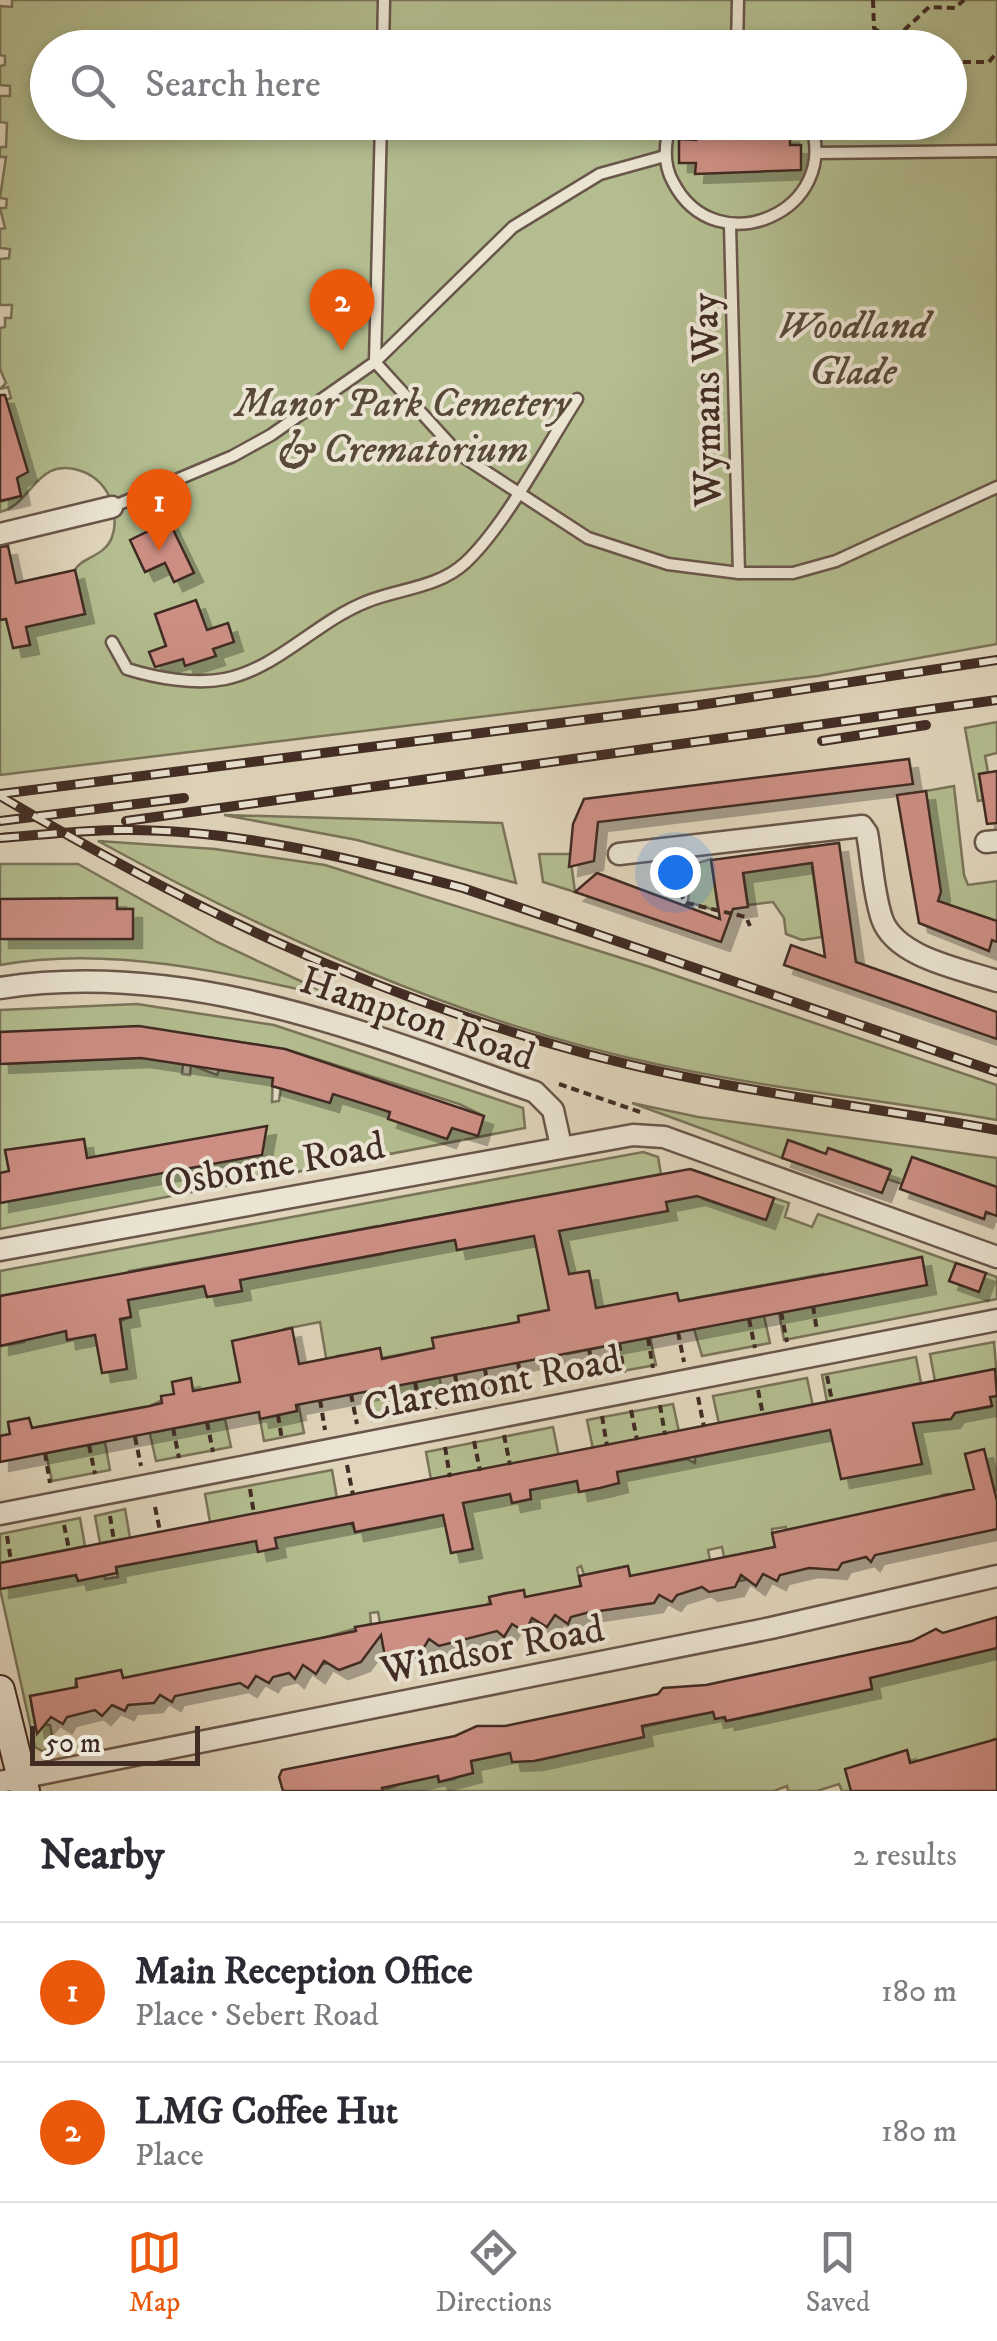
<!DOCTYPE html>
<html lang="en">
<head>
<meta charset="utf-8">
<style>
  body { margin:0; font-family:"IM FELL DW Pica",serif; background:#f7f7f7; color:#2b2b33 }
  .scale { position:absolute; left:30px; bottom:25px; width:170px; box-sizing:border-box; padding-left:10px; border:5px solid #412c24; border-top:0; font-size:28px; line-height:35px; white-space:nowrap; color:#412c24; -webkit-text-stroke:8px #ebe4d3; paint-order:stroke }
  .you { position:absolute; left:675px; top:872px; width:35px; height:35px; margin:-25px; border:8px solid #fff; border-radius:50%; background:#1a73e8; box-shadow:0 0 0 15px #1a73e833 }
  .badge { display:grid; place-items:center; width:65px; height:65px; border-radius:50%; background:#ea580c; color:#fff; font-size:32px; font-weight:700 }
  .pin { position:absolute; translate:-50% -82px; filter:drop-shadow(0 2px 5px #0008) }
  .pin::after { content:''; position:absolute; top:52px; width:35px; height:30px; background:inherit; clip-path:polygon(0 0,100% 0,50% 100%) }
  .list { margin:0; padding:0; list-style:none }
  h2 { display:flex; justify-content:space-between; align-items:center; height:130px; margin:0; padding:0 40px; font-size:42px }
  h2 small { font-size:32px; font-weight:400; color:#7c7c81 }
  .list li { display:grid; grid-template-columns:65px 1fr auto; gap:30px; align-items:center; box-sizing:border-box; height:140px; padding:0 40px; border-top:2px solid #e1e1e2 }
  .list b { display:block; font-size:38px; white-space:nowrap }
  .list p { margin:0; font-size:32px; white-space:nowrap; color:#7c7c81 }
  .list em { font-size:32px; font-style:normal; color:#7c7c81 }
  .icon { flex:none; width:55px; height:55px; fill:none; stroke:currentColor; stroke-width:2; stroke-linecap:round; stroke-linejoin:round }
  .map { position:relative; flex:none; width:997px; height:1791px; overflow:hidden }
  .search { position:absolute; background:#fff; box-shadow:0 5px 15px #0003; left:30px; right:30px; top:30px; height:110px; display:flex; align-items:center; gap:25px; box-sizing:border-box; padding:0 35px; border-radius:55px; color:#7c7c81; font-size:38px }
  .sheet { height:410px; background:#fff }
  nav { display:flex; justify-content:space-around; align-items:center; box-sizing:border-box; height:140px; border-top:2px solid #e1e1e2; background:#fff; font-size:28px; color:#7c7c81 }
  nav a { display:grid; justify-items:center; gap:5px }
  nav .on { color:#ea580c }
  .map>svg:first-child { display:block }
  .green { fill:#b3bd8f; stroke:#7a745a; stroke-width:2.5; fill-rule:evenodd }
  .building { fill:#cd8f84; stroke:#412c24; stroke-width:2.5; filter:url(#shadow) }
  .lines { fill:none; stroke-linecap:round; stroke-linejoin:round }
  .lane-casing { stroke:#69564a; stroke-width:15 }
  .street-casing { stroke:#69564a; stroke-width:25 }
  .secondary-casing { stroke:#412c24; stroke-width:32 }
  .path { stroke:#412c24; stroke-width:4; stroke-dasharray:8 5; stroke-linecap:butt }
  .lane { stroke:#ebe4d3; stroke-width:10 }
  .street { stroke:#ebe4d3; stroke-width:20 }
  .secondary { stroke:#ebe4d3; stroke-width:28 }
  .rail-casing { stroke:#412c24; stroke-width:10 }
  .rail { stroke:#ebe4d3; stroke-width:6; stroke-dasharray:19; stroke-linecap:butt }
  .labels { text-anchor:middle; stroke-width:8; stroke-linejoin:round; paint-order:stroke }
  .park-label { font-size:40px; font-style:italic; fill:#584939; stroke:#ebe4d3 }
  .street-label { font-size:40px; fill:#412c24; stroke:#ebe4d3 }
</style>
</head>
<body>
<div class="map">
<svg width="997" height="1791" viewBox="0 0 997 1791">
  <defs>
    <filter id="shadow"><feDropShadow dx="9" dy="9" stdDeviation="0" flood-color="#0004"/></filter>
  </defs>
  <rect width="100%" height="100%" fill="#e0d5bc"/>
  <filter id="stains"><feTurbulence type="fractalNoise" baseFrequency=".002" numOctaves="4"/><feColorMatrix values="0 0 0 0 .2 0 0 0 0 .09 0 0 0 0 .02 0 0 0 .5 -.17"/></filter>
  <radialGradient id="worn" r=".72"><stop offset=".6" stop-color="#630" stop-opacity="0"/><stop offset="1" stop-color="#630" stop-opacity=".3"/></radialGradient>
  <g class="green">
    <path d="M12,0H997V644L818,676L0,775V620L6,619L14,648L30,644L22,611L85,614L75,570C81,557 105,557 112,537C117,524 114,512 110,499C106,487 96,477 84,472C36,453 33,505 0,512V502L21,496L17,478L7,480L0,446L1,402L11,398L8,387L0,389L6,383L0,369V328L5,327V318H11L12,305H0V259L9,258L10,249L0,248V229L5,228L0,208H6L7,199L0,198L6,157H0V147H6L7,123L0,122V96H10V86L0,85V66L5,65V56L0,55V6L12,7ZM48,48H950V122H48Z"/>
    <polygon points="997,722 997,753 985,756 988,772 979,774 983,800 978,801 965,728"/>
    <polygon points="954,786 964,875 968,885 997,881 997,921 938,901 926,791"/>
    <polygon points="224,815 502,823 516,883 357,840"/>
    <path d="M98,841L215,849L325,865L650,967L997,1085V1120C885,1100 771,1089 660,1065C461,1022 276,938 98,841Z"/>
    <polygon points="809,846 822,937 802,940 786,934 784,918 773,902 748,905 741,856 764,853 767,869 787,867 785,850"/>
    <polygon points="539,854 570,854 575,892 543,882"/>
    <polygon points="711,859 718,911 688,902 691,865"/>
    <path d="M0,864H78L217,942L337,998C229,973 111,945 0,965ZM61,898L79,909L80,898H116L117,909H133L132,939H7L40,909L41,899Z"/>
    <path d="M137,1004L274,1025L523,1108L525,1128L0,1229V1203L9,1201L0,1173V1010ZM145,1028L272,1047L268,1076L219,1070L217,1075L191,1065L190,1075L182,1074L183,1064ZM6,1032L136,1058L7,1064ZM285,1049L459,1104L484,1116L478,1135L452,1128L447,1139C424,1133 414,1123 391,1113C357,1097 318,1089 282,1078L279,1101L272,1102L273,1074ZM84,1140L87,1158L15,1200L5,1150Z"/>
    <polygon points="632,1103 698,1117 997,1158 997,1189 988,1215 995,1186 912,1157 902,1184 887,1179 890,1169 829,1148 820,1170 814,1149 788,1140 782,1158"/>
    <path d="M643,1152L658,1157L661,1174L510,1202H666L698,1196L693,1170L709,1175L703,1199L766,1220L774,1198L789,1203L785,1217L812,1227L818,1214L956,1263L950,1281L986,1273L997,1277V1299L784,1340L779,1313L829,1303L823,1274L695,1298L764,1316L770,1343L702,1356L694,1329L567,1354L559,1314L549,1316L547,1310L518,1316L519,1322L432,1338L445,1406L372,1420L366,1392L424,1350L382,1358L379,1348L360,1352L362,1362L355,1353L337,1356L338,1367L328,1369L320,1322L284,1329L304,1433L264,1441L260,1419L297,1411L291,1379L193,1391L190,1379L173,1382L174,1394L150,1406L155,1432L225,1419L231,1447L156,1461L144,1407L32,1428L29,1418L8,1422L10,1434L0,1436V1339L2,1346L24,1342L21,1323L31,1320L25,1291L0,1296V1271ZM505,1203L457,1249L455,1240L389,1251L384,1225ZM377,1226L383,1254L262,1276L257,1249ZM250,1250L255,1277L240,1280L241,1291L207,1297L204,1286L134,1299L129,1271ZM921,1257L927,1285L837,1302L832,1274ZM123,1274L131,1317L68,1340L66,1331Z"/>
    <polygon points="650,1337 656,1365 622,1371 617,1344"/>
    <polygon points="994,1342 997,1378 995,1369 935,1381 930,1354"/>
    <polygon points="916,1357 921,1383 827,1402 822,1375"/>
    <path d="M807,1378L818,1430L948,1417L970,1401L973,1410L991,1407L990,1397L997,1396V1490L951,1507L948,1494L942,1495L945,1508C891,1495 840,1526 789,1545L786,1527L772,1529L775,1547L740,1554L745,1580L740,1581L735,1555L724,1557L722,1547L708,1550L710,1560L630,1578L627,1566L584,1575L581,1566L577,1568L581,1588L531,1596L536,1622L531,1623L523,1590L508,1593L507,1601L505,1593L490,1597L488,1605L381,1628L378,1612L370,1613L371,1624L323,1638L328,1663L323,1664L317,1639L123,1679L121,1670L76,1679L75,1688L30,1696L35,1724L50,1725L55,1749L42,1751L35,1747L0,1589L76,1575L78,1581L103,1570L105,1579L118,1577L116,1567L256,1541L258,1551L276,1548L210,1522L205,1494L332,1470L337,1498L356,1532L425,1519L436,1507L426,1452L553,1427L564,1482L577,1480L579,1491L619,1483L617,1472L687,1459L695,1463V1457L815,1432L719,1424L713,1396ZM434,1479L561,1484L530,1490L531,1499L512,1503L510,1494L461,1503Z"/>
    <polygon points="673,1404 679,1432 593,1449 587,1420"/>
    <polygon points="105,1442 110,1470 52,1481 46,1453"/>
    <polygon points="125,1509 130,1538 100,1543 95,1516"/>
    <polygon points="80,1518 85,1546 0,1563 0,1534"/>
    <polygon points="997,1648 997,1738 992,1740 997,1757 916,1784 907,1750 880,1758 890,1791 842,1791 839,1784 817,1791 788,1791 787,1786 774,1791 383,1791 437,1769 439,1782 455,1779 453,1766 465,1775 473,1773 471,1761 510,1753 534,1761 554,1757 642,1727 712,1712 727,1721 743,1718 750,1705 752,1716 872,1689 870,1678"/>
  </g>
  <g class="building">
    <polygon points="696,128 790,134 790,145 801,145 801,170 695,174 696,163 679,163 679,139 696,140"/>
    <polygon points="0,395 5,395 28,472 17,478 21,496 0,501"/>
    <polygon points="169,521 194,573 174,582 165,563 145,572 130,540"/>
    <polygon points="8,546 16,583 75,570 85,614 26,627 30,645 13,648 6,619 0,620 0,547"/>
    <polygon points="196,600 207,630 228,623 234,642 213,649 216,656 185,666 183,659 155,667 149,652 166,646 155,614"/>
    <polygon points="909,759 913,784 598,822 594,861 569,867 573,824 584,799"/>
    <polygon points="997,771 997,823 987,824 979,774"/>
    <polygon points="926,791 941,892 938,901 997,921 997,942 992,940 989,951 919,923 897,795"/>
    <polygon points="839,843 856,962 997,1012 997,1039 784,965 791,945 825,957 812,863 743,873 748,907 733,909 721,942 575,892 597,873 720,919 711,860"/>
    <polygon points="117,898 117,909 133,909 133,939 0,939 0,899"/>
    <polygon points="139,1026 285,1049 484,1116 478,1136 452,1128 447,1139 388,1119 390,1112 333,1094 330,1103 272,1086 273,1078 141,1058 0,1064 0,1032"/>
    <polygon points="267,1126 262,1155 0,1203 0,1173 9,1171 5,1150 84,1139 87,1158"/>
    <polygon points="788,1140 826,1154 828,1148 891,1170 882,1193 782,1158"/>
    <polygon points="912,1157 997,1187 997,1216 986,1212 984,1219 900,1189"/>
    <polygon points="690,1169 774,1198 766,1220 697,1196 666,1202 668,1211 559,1231 569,1274 589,1271 596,1308 677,1293 679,1301 922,1257 927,1285 296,1405 297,1411 260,1419 259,1412 0,1462 0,1436 10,1434 8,1422 29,1418 32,1428 150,1406 162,1403 161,1396 174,1394 172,1382 191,1378 193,1391 240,1382 232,1341 292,1328 299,1364 380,1348 382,1359 434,1348 432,1338 519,1322 518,1316 549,1310 534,1236 457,1250 455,1240 240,1280 242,1291 207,1297 204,1286 128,1300 131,1317 120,1319 127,1369 102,1373 95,1335 67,1340 66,1331 0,1346 0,1296"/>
    <polygon points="956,1263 986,1273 979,1292 949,1281"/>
    <polygon points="995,1369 997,1396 990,1397 992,1406 955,1413 951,1419 913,1423 922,1464 841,1479 830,1430 617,1472 619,1483 600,1488 579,1492 577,1481 530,1490 531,1499 512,1503 510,1494 463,1503 473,1549 451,1553 443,1515 355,1532 353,1523 275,1538 277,1548 258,1552 256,1541 116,1567 117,1573 78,1581 76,1575 0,1589 0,1563"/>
    <polygon points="984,1449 997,1501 997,1529 875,1555 871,1562 866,1557 842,1563 838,1570 809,1568 780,1575 777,1581 763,1574 756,1586 741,1575 735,1587 709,1592 702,1587 677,1595 672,1602 659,1595 654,1603 586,1613 571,1617 568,1624 555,1615 547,1627 532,1618 525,1632 512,1624 504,1637 497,1631 439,1646 429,1639 423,1649 385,1657 381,1635 361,1662 339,1670 324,1661 316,1674 303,1665 295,1679 289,1673 273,1677 269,1683 256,1676 248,1688 240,1683 175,1696 172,1702 160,1695 154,1703 128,1705 125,1711 112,1705 102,1716 95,1710 67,1717 63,1724 51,1717 37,1734 30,1696 77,1687 76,1679 121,1670 123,1678 356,1631 355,1627 491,1604 489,1597 507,1593 524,1590 525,1597 581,1586 579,1576 628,1566 630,1576 775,1547 772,1533 974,1489 965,1454"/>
    <polygon points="997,1617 997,1648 870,1678 872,1689 768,1712 726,1721 725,1717 715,1719 713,1712 642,1726 644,1737 534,1761 512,1762 510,1753 471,1761 473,1773 439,1782 438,1776 382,1788 383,1791 283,1791 279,1777 282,1770 455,1736 477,1726 505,1726 658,1694 663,1688 706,1685 912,1641 936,1629 943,1633"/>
    <polygon points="997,1739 997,1791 851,1791 845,1769 907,1750 910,1763"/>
  </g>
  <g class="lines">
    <g class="lane-casing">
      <g id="lane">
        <polyline points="383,48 384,0"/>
        <polyline points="737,48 738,0"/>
        <polyline points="381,122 375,362 459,454 588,538 668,564 739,573 793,573 836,561 997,487"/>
        <path d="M672,122C664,141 663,164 673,182C716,266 843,211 810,122"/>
        <polyline points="816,153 997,151"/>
        <polyline points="730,225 739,573"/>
        <polyline points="112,507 233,456 271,435 375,362 513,227 600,174 665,156"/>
        <path d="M112,642L127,669C156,678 195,685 225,679C278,668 316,622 366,602C397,589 438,588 465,563C505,526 546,447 577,399"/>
        <polyline points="674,878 678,848"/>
      </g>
    </g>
    <g class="street-casing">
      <g id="street">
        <polyline points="0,534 112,507"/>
        <polyline points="986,842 997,841"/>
        <path d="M619,854L862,826L867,833C872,860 873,892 882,919C896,958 962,969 997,981"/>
        <path d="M0,988C186,959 363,1032 535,1092L553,1110L561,1146"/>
        <polyline points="0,1250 633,1135 664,1137 997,1257"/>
        <polyline points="0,1514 997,1320"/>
        <polyline points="0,1782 771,1628 997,1576"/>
      </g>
    </g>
    <g class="secondary-casing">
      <polyline id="secondary" points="0,1690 25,1791"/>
    </g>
    <g class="path">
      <polyline points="873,0 874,28 891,41"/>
      <polyline points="885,48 929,7 955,8 964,0"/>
      <polyline points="950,62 989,62 997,52"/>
      <polyline points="679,892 686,903 746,917 750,926"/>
      <polyline points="559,1084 640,1112"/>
      <polyline points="813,1306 817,1331"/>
      <polyline points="781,1312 787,1342"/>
      <polyline points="749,1319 755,1348"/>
      <polyline points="678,1332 684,1362"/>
      <polyline points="648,1338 653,1368"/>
      <polyline points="619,1343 624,1373"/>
      <polyline points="589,1349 595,1379"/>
      <polyline points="518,1363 524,1393"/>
      <polyline points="485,1370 491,1399"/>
      <polyline points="455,1375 461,1405"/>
      <polyline points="827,1376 832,1401"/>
      <polyline points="415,1382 421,1412"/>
      <polyline points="383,1388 388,1418"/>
      <polyline points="758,1390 763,1415"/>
      <polyline points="351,1394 357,1424"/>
      <polyline points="698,1397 704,1427"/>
      <polyline points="320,1400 325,1430"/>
      <polyline points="660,1405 665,1435"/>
      <polyline points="631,1410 637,1440"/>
      <polyline points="278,1415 282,1440"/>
      <polyline points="602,1416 607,1446"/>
      <polyline points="207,1422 213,1452"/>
      <polyline points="173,1428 179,1458"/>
      <polyline points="504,1435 510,1465"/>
      <polyline points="135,1437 141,1466"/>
      <polyline points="474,1441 480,1471"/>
      <polyline points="89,1445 95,1474"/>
      <polyline points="445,1447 450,1477"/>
      <polyline points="45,1453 50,1483"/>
      <polyline points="347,1465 353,1495"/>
      <polyline points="250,1489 254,1514"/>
      <polyline points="155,1507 160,1531"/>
      <polyline points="110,1516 114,1541"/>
      <polyline points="64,1525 69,1549"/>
      <polyline points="7,1536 11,1561"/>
    </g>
    <use href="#lane" class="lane"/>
    <use href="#street" class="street"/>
    <use href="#secondary" class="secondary"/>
    <g class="rail-casing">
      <g id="rail">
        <polyline points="822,741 926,725"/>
        <polyline points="0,794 693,706 997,660"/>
        <path d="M0,796C188,907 361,991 573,1050C711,1089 856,1104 997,1130"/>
        <polyline points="0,821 184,798"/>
        <polyline points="126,821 997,700"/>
        <path d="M0,838C41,835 82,830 123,830C238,829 353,859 463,888L997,1072"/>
      </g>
    </g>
    <use href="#rail" class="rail"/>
  </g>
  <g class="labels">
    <g class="park-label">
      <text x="853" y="338">Woodland<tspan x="853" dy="46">Glade</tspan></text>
      <text x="403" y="416">Manor Park Cemetery<tspan x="403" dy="46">&amp; Crematorium</tspan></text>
    </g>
    <g class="street-label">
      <text transform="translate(705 400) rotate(-91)" y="14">Wymans Way</text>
      <text transform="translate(418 1017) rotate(19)" y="14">Hampton Road</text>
      <text transform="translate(274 1163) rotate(-10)" y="14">Osborne Road</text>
      <text transform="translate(492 1382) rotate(-11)" y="14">Claremont Road</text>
      <text transform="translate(492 1648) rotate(-11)" y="14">Windsor Road</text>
    </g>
  </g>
  <rect width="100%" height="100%" filter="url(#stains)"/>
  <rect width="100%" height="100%" fill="url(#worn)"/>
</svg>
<div class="scale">50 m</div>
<div class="you"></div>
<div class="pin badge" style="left:159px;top:551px">1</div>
<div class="pin badge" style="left:342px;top:351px">2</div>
<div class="search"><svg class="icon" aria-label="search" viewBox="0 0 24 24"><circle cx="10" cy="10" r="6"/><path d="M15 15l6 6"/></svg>Search here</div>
</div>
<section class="sheet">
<h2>Nearby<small>2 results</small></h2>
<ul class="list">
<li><span class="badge">1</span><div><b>Main Reception Office</b><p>Place · Sebert Road</p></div><em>180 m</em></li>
<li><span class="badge">2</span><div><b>LMG Coffee Hut</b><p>Place</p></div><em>180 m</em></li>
</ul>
</section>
<nav>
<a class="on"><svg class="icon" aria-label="map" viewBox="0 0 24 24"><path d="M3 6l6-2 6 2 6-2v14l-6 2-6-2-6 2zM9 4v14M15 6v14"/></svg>Map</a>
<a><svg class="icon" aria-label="directions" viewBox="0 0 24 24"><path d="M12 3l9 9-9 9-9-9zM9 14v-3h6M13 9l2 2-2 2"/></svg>Directions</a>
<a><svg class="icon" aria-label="saved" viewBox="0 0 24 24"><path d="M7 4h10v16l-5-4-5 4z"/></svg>Saved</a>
</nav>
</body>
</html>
